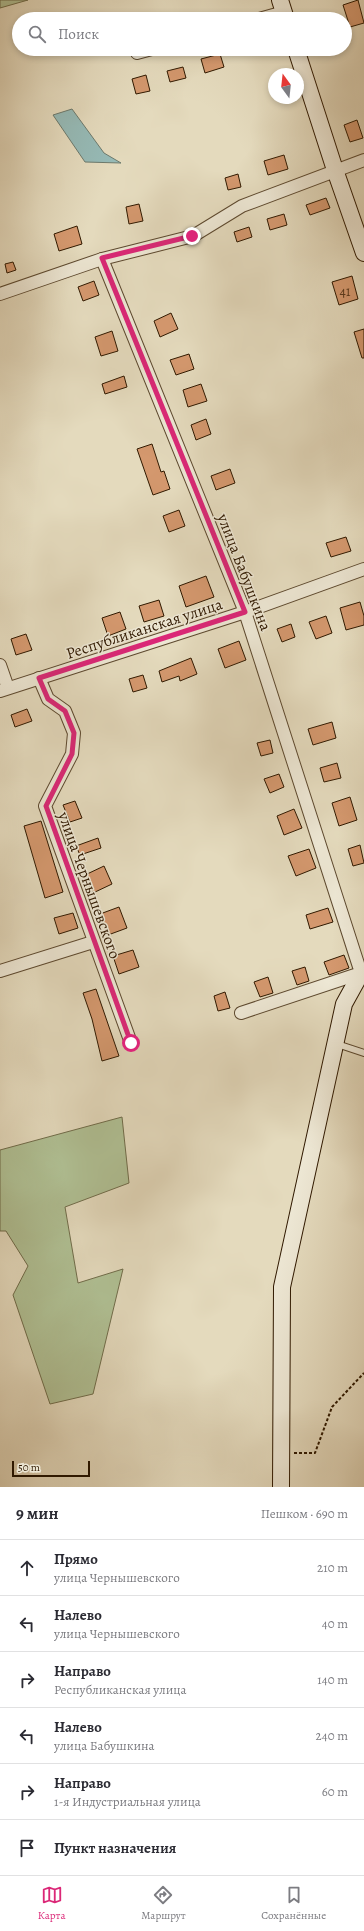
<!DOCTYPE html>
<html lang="ru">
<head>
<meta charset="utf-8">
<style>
  body { margin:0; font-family:Alegreya,serif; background:#f7f7f7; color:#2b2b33 }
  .compass { position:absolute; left:268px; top:68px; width:36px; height:36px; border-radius:50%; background:#fff; box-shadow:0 2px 6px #0003; rotate:345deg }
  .scale { position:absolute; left:12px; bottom:10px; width:78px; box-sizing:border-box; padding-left:4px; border:2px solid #301900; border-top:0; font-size:11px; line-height:14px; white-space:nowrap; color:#301900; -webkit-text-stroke:3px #ede7d4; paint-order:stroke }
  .stop { position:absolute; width:12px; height:12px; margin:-9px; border:3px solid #db2777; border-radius:50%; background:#fff }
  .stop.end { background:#db2777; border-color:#fff; box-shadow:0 1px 4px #0008 }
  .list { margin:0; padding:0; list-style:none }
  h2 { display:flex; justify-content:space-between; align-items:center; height:52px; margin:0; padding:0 16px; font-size:17px }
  h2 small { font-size:13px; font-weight:400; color:#7c7c81 }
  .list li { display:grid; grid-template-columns:26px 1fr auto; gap:12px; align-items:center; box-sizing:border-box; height:56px; padding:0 16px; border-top:1px solid #e1e1e2 }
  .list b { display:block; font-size:15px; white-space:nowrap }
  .list p { margin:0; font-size:13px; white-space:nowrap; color:#7c7c81 }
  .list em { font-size:13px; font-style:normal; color:#7c7c81 }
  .icon { flex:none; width:22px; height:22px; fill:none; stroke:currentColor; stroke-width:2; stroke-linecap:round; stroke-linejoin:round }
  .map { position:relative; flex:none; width:364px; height:1487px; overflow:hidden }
  .search { position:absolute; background:#fff; box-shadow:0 2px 6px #0003; left:12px; right:12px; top:12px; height:44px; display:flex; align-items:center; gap:10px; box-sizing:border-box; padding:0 14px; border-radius:22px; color:#7c7c81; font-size:15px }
  .sheet { height:388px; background:#fff }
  nav { display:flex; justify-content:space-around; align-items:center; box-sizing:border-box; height:56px; border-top:1px solid #e1e1e2; background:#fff; font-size:11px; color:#7c7c81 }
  nav a { display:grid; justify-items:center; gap:2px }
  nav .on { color:#db2777 }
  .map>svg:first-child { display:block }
  .green { fill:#b0c094; stroke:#706c4a }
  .water { fill:#96bab6; stroke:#6d7a6d }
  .building { fill:#d4986e; stroke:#301900 }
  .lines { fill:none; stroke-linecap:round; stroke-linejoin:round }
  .lane-casing { stroke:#5d492f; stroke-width:8 }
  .street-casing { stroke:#5d492f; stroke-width:14 }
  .secondary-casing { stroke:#301900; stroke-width:18 }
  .path { stroke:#301900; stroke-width:2; stroke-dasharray:3 2; stroke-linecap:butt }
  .lane { stroke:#ede7d4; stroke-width:6 }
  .street { stroke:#ede7d4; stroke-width:12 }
  .secondary { stroke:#ede7d4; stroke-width:16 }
  .route { stroke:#db2777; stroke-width:5 }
  .labels { text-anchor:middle; stroke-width:3; stroke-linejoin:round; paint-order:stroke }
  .number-label { font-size:14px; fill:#59391c }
  .street-label { font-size:16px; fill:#301900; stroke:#ede7d4 }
</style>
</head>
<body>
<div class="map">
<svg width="364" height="1487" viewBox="0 0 364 1487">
  <rect width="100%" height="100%" fill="#e4dabd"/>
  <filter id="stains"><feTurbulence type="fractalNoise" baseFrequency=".005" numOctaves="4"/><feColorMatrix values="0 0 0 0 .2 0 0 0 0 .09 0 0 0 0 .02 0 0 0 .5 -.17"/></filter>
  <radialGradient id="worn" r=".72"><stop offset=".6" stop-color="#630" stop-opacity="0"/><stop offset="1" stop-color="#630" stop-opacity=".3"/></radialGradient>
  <g class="green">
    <polygon points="0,0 28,0 0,8"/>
    <polygon points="122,1117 129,1183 65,1207 78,1283 123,1269 93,1394 50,1404 13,1295 28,1266 6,1231 0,1231 0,1150"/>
  </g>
  <polygon class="water" points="72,109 104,153 121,163 85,162 53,115"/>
  <g class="building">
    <polygon points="358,0 364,23 350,27 343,5"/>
    <polygon points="220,54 224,67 205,73 201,59"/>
    <polygon points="183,67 186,78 170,82 167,71"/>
    <polygon points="146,75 150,91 136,94 132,79"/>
    <polygon points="357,120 363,138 350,142 344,125"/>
    <polygon points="284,155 288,169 268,175 264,161"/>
    <polygon points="238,174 241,187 228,190 225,178"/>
    <polygon points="326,198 330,208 310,215 306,205"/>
    <polygon points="139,204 143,221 129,224 126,207"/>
    <polygon points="284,214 287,225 270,230 267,219"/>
    <polygon points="77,226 82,244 59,251 54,234"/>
    <polygon points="249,227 252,237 237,242 234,232"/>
    <polygon points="13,262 16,270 7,273 5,264"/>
    <polygon points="352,276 358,299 339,305 332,282"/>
    <polygon points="94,281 99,295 83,301 78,287"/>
    <polygon points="171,313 178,329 160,337 154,321"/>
    <polygon points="364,329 364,358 362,358 354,332"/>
    <polygon points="112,331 118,351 101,356 95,337"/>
    <polygon points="189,354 194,369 176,375 170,360"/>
    <polygon points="124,376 127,387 105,394 102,384"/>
    <polygon points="201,384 207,401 188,407 183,390"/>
    <polygon points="206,419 211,434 196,440 191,425"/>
    <polygon points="152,444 161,472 164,471 170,489 153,495 137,449"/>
    <polygon points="230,469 235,483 216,490 211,476"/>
    <polygon points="179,510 185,526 169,532 163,516"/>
    <polygon points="346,537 351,551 331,557 326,543"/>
    <polygon points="206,576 214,597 186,607 179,586"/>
    <polygon points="159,600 164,616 144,622 139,606"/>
    <polygon points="360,602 364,616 364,625 346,630 340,608"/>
    <polygon points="120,612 126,629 108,636 102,618"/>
    <polygon points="326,616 332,633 316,639 309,622"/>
    <polygon points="291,624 295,637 282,642 277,629"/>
    <polygon points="26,634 32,650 16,655 11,639"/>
    <polygon points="239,641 246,660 225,668 218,649"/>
    <polygon points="191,658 197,674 180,681 179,676 162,682 159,671"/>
    <polygon points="143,675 147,688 133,692 129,679"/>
    <polygon points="27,709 32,721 15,727 11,715"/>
    <polygon points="332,722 336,738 313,745 308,729"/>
    <polygon points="270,740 273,753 261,756 257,743"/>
    <polygon points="337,763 341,778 324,782 320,768"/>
    <polygon points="279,774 284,787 270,793 264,779"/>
    <polygon points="350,797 357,820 339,826 332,803"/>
    <polygon points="75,801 82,818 70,822 63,805"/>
    <polygon points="294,809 302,828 284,835 277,816"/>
    <polygon points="41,821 63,892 45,898 24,826"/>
    <polygon points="98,838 101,848 80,855 76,846"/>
    <polygon points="360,845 364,863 353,866 348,849"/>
    <polygon points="309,849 316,868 296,876 288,856"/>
    <polygon points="104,866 112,884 93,893 85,875"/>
    <polygon points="119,907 127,928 108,935 100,914"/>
    <polygon points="328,908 333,922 310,929 306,915"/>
    <polygon points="73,913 78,928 59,934 54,918"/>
    <polygon points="133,950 139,967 119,974 113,956"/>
    <polygon points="344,955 349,968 329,975 324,962"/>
    <polygon points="305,967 309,981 297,985 292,971"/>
    <polygon points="268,977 273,993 260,997 254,982"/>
    <polygon points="96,989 119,1056 102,1061 92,1019 83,993"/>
    <polygon points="225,992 230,1008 218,1011 214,996"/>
  </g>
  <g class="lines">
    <g class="lane-casing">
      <polyline id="lane" points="337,1044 364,1053"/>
    </g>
    <g class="street-casing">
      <g id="street">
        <polyline points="259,19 284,12"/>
        <polyline points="137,53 152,49"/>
        <polyline points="102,259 245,612 361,973 241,1013"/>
        <polyline points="0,294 102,259 193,236 242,206 364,160"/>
        <polyline points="0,665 8,688"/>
        <polyline points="39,678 48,699 65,711 74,733 72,754 45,806 131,1043"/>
        <polyline points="0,691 245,612 364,569"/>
        <polyline points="0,971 93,942"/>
      </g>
    </g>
    <g class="secondary-casing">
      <g id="secondary">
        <polyline points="280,0 286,19"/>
        <polyline points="296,49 335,170 364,253"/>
        <polyline points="281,1487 282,1287 344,1004 361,973 364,971"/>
      </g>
    </g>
    <polyline class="path" points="294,1453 315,1453 332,1407 364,1373"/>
    <use href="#lane" class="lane"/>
    <use href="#street" class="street"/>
    <use href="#secondary" class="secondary"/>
  </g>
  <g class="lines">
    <polyline class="route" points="131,1043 46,806 72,754 74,733 65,711 48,699 39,678 245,612 102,258 192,236"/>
  </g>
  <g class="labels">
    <g class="number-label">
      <text x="345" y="296">41</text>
    </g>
    <g class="street-label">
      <text transform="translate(245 572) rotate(69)" y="6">улица Бабушкина</text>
      <text transform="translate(144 628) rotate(-18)" y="6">Республиканская улица</text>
      <text transform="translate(90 885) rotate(70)" y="6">улица Чернышевского</text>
    </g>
  </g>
  <rect width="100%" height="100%" filter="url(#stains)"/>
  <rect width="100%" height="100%" fill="url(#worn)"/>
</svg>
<svg class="compass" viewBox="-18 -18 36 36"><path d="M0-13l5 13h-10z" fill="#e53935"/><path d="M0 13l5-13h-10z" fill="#7c7c81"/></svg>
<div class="scale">50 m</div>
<div class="stop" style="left:131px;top:1043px"></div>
<div class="stop end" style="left:192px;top:236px"></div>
<div class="search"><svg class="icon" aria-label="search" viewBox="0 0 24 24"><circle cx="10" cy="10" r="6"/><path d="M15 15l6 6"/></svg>Поиск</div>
</div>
<section class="sheet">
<h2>9 мин<small>Пешком · 690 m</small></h2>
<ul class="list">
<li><svg class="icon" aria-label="ahead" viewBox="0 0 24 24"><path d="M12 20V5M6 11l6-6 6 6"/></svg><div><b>Прямо</b><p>улица Чернышевского</p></div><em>210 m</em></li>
<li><svg class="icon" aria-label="left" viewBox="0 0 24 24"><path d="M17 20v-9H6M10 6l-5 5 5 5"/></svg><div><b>Налево</b><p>улица Чернышевского</p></div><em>40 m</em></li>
<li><svg class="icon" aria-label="right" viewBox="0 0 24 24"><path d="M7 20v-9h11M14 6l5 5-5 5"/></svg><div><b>Направо</b><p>Республиканская улица</p></div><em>140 m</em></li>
<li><svg class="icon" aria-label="left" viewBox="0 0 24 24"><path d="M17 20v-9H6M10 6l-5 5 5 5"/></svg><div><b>Налево</b><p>улица Бабушкина</p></div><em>240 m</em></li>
<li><svg class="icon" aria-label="right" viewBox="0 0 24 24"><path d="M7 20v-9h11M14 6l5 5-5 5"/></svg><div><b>Направо</b><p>1-я Индустриальная улица</p></div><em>60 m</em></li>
<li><svg class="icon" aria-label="arrive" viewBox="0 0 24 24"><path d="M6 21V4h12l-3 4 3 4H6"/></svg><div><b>Пункт назначения</b></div></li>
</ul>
</section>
<nav>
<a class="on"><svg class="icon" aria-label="map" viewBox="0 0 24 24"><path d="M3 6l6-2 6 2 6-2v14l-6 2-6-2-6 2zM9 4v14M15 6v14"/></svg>Карта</a>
<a><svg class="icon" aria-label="directions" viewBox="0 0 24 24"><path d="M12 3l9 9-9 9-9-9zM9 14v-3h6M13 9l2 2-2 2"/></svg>Маршрут</a>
<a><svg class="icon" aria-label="saved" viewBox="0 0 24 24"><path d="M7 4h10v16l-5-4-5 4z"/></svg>Сохранённые</a>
</nav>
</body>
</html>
